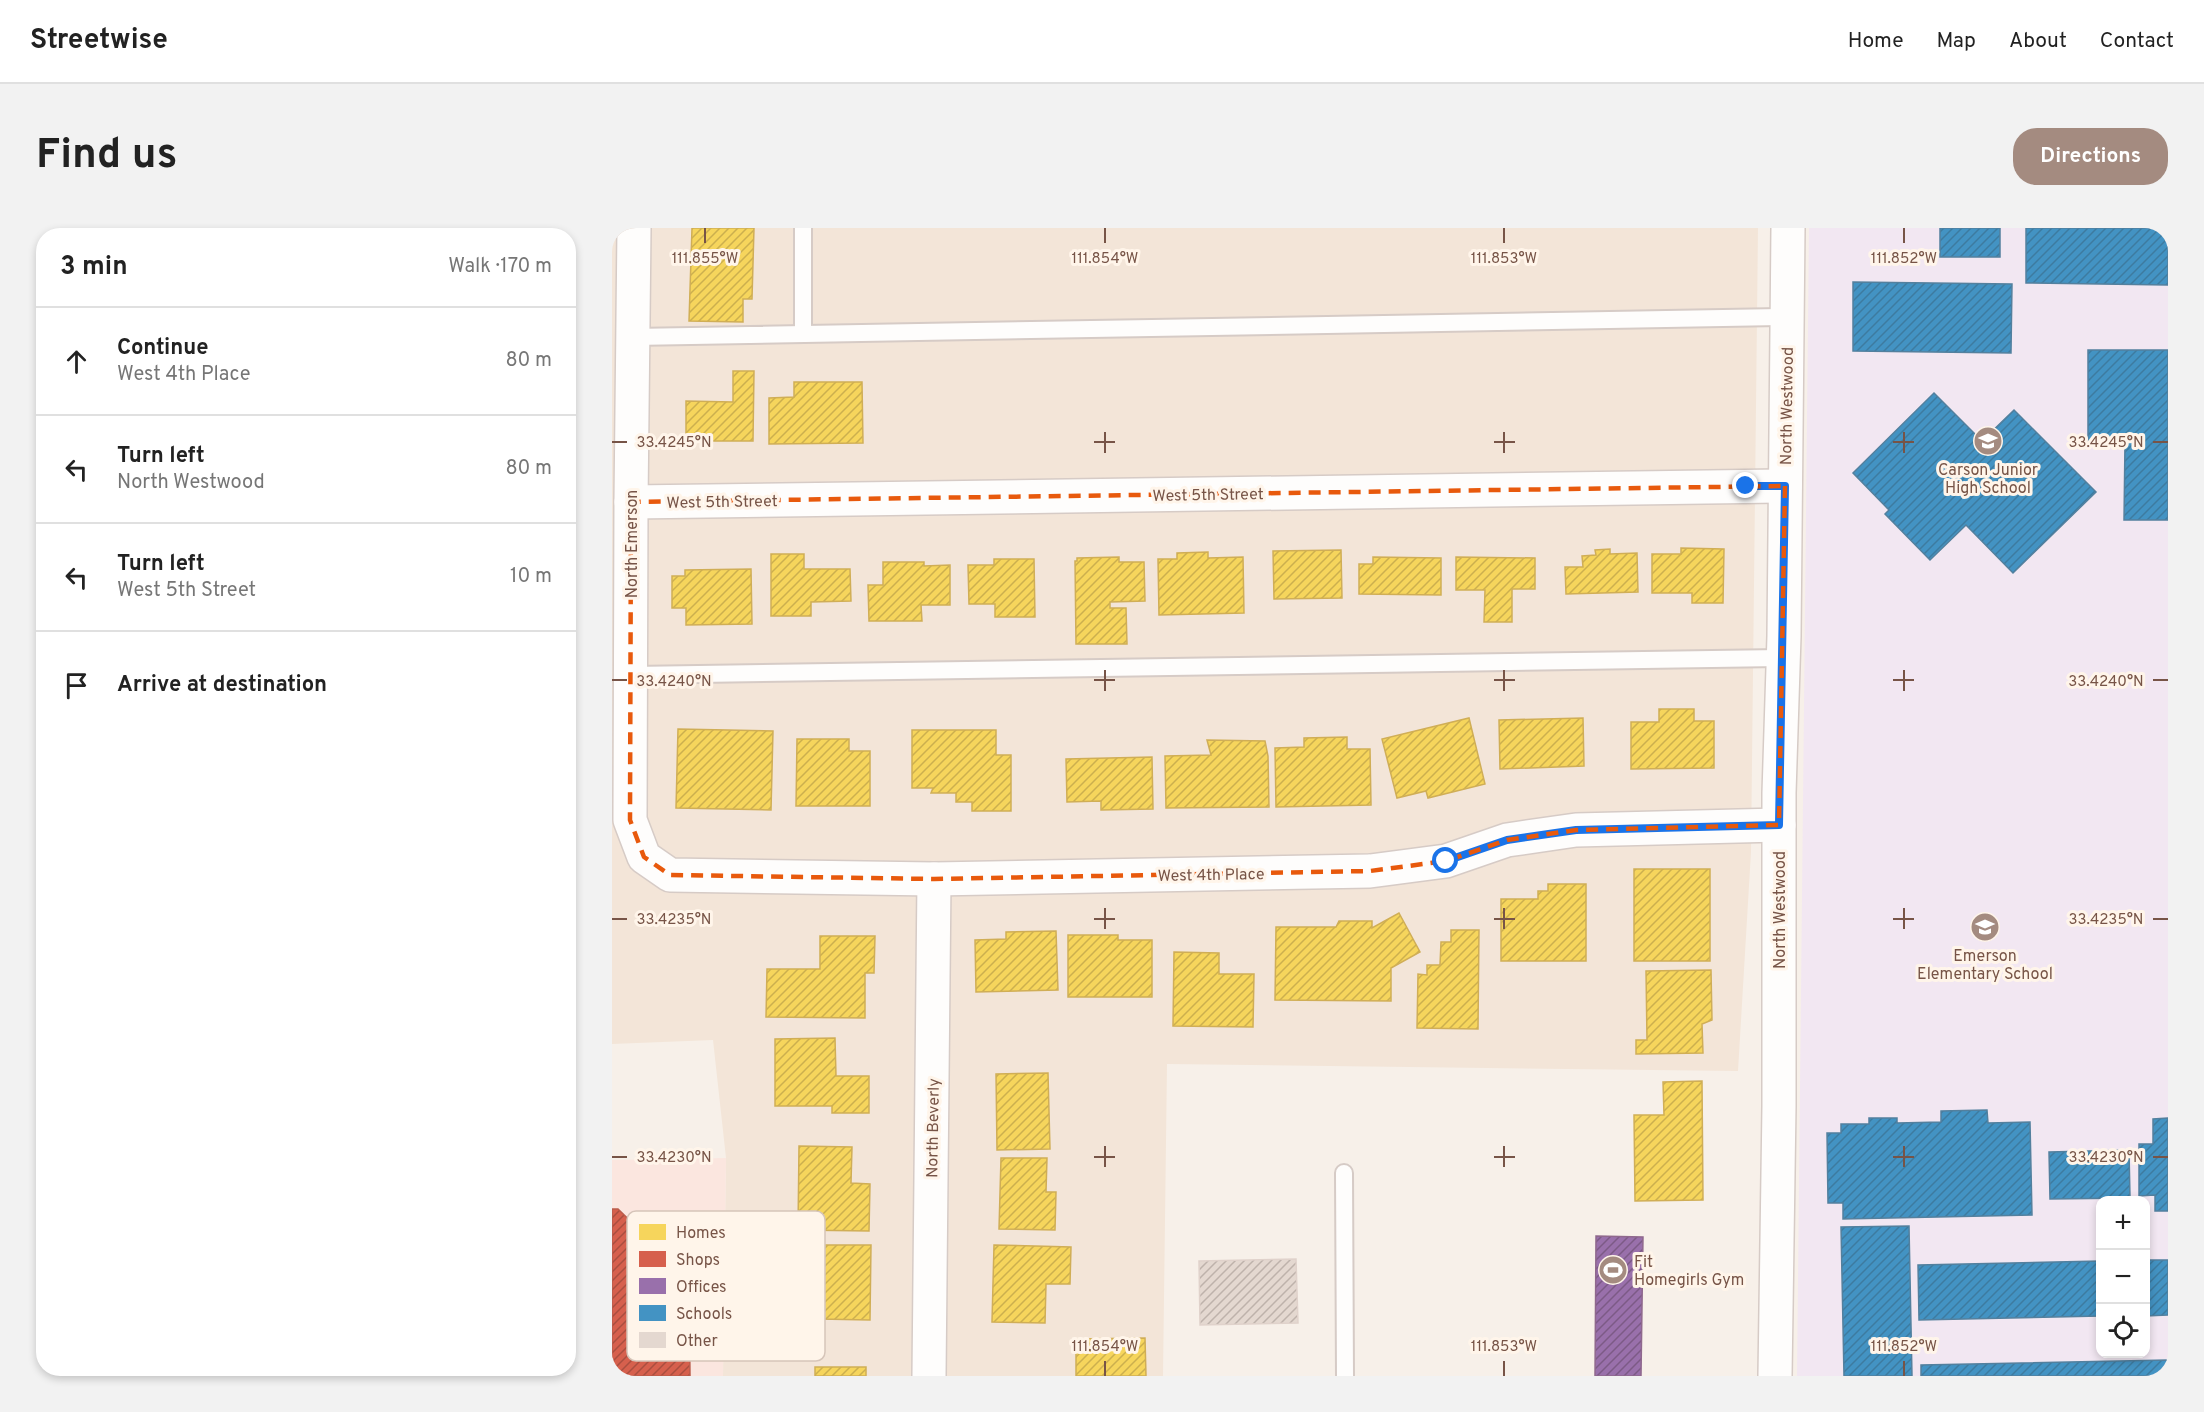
<!DOCTYPE html>
<html lang="en">
<head>
<meta charset="utf-8">
<style>
  body { margin:0; font-family:Overpass,sans-serif; background:#f2f2f2; color:#222 }
  .controls { position:absolute; right:18px; bottom:18px; display:grid; overflow:hidden; border-radius:12px; box-shadow:0 3px 9px #0003 }
  .controls button { width:54px; height:54px; display:grid; place-items:center; padding:0; border:0; border-bottom:2px solid #e0e0e0; background:#fff; color:#222; font:30px sans-serif }
  .stop { position:absolute; width:18px; height:18px; margin:-14px; border:4px solid #1a73e8; border-radius:50%; background:#fff }
  .stop.end { background:#1a73e8; border-color:#fff; box-shadow:0 2px 6px #0008 }
  .list { margin:0; padding:0; list-style:none }
  h2 { display:flex; justify-content:space-between; align-items:center; height:78px; margin:0; padding:0 24px; font-size:26px }
  h2 small { font-size:20px; font-weight:400; color:#767676 }
  .list li { display:grid; grid-template-columns:39px 1fr auto; gap:18px; align-items:center; box-sizing:border-box; height:108px; padding:0 24px; border-top:2px solid #e0e0e0 }
  .list b { display:block; font-size:22px; white-space:nowrap }
  .list p { margin:0; font-size:20px; white-space:nowrap; color:#767676 }
  .list em { font-size:20px; font-style:normal; color:#767676 }
  .icon { flex:none; width:33px; height:33px; fill:none; stroke:currentColor; stroke-width:2; stroke-linecap:round; stroke-linejoin:round }
  .map { position:relative; flex:none; width:1556px; height:1148px; overflow:hidden; border-radius:24px }
  header { display:flex; align-items:center; gap:36px; box-sizing:border-box; height:84px; padding:0 30px; background:#fff; border-bottom:2px solid #e0e0e0 }
  header strong { font-size:28px }
  nav { display:flex; gap:33px; margin-inline-start:auto; font-size:21px }
  .intro { display:flex; align-items:center; justify-content:space-between; box-sizing:border-box; height:144px; padding:0 36px }
  h1 { margin:0; font-size:42px }
  .button { padding:15px 27px; border-radius:24px; background:#a48b80; color:#fff; font-size:21px; font-weight:700 }
  main { display:flex; gap:36px; padding:0 36px }
  aside { flex:1; background:#fff; border-radius:24px; box-shadow:0 3px 9px #0003 }
  .map>svg:first-child { display:block }
  .residential { fill:#f3e5d8 }
  .commercial { fill:#fbe6df }
  .education { fill:#f2e7f2; fill-rule:evenodd }
  .homes { fill:url(#homes-hatch); stroke:#d0ae56; stroke-width:1.5 }
  .shops { fill:url(#shops-hatch); stroke:#ba5c4b; stroke-width:1.5 }
  .offices { fill:url(#offices-hatch); stroke:#8f688d; stroke-width:1.5 }
  .schools { fill:url(#schools-hatch); stroke:#53809e; stroke-width:1.5 }
  .building { fill:url(#building-hatch); stroke:#e0d2cb; stroke-width:1.5 }
  .lines { fill:none; stroke-linecap:round; stroke-linejoin:round }
  .lane-casing { stroke:#d6cbc6; stroke-width:20 }
  .street-casing { stroke:#d6cbc6; stroke-width:36 }
  .lane { stroke:#fefdfc; stroke-width:16 }
  .street { stroke:#fefdfc; stroke-width:33 }
  .route { stroke:#1a73e8; stroke-width:8 }
  .marked { fill:none; stroke:#e8590c; stroke-width:4.5; stroke-dasharray:12 8; stroke-linejoin:round }
  .ticks { fill:none; stroke:#775447; stroke-width:2 }
  .labels { text-anchor:middle; stroke-width:6; stroke-linejoin:round; paint-order:stroke }
  .street-label { font-size:16px; fill:#775447; stroke:#fff5ea }
  .poi-label { font-size:16px; fill:#775447; stroke:#fff5ea }
  .key { fill:#fff5ea; stroke:#d6c5b9; stroke-width:1.5 }
  .key-label { font-size:16px; fill:#775447 }
  .ticks-label { font-size:15px; text-anchor:middle; fill:#775447; stroke:#fff5ea; stroke-width:6; stroke-linejoin:round; paint-order:stroke }
</style>
</head>
<body>
<header>
<strong>Streetwise</strong>
<nav><a>Home</a><a>Map</a><a>About</a><a>Contact</a></nav>
</header>
<div class="intro"><h1>Find us</h1><a class="button">Directions</a></div>
<main>
<aside>
<h2>3 min<small>Walk · 170 m</small></h2>
<ul class="list">
<li><svg class="icon" aria-label="ahead" viewBox="0 0 24 24"><path d="M12 20V5M6 11l6-6 6 6"/></svg><div><b>Continue</b><p>West 4th Place</p></div><em>80 m</em></li>
<li><svg class="icon" aria-label="left" viewBox="0 0 24 24"><path d="M17 20v-9H6M10 6l-5 5 5 5"/></svg><div><b>Turn left</b><p>North Westwood</p></div><em>80 m</em></li>
<li><svg class="icon" aria-label="left" viewBox="0 0 24 24"><path d="M17 20v-9H6M10 6l-5 5 5 5"/></svg><div><b>Turn left</b><p>West 5th Street</p></div><em>10 m</em></li>
<li><svg class="icon" aria-label="arrive" viewBox="0 0 24 24"><path d="M6 21V4h12l-3 4 3 4H6"/></svg><div><b>Arrive at destination</b></div></li>
</ul>
</aside>
<div class="map">
<svg width="1556" height="1148" viewBox="0 0 1556 1148">
  <defs>
    <pattern id="homes-hatch" width="6" height="6" patternUnits="userSpaceOnUse" patternTransform="scale(1.5)"><rect width="6" height="6" fill="#f6d55c"/><path d="M-1 1l2-2M0 6l6-6M5 7l2-2" fill="none" stroke="#ccaf4e"/></pattern>
    <pattern id="shops-hatch" width="6" height="6" patternUnits="userSpaceOnUse" patternTransform="scale(1.5)"><rect width="6" height="6" fill="#d6604d"/><path d="M-1 1l2-2M0 6l6-6M5 7l2-2" fill="none" stroke="#aa4e3f"/></pattern>
    <pattern id="offices-hatch" width="6" height="6" patternUnits="userSpaceOnUse" patternTransform="scale(1.5)"><rect width="6" height="6" fill="#9970ab"/><path d="M-1 1l2-2M0 6l6-6M5 7l2-2" fill="none" stroke="#7c5a86"/></pattern>
    <pattern id="schools-hatch" width="6" height="6" patternUnits="userSpaceOnUse" patternTransform="scale(1.5)"><rect width="6" height="6" fill="#4393c3"/><path d="M-1 1l2-2M0 6l6-6M5 7l2-2" fill="none" stroke="#3d7ba0"/></pattern>
    <pattern id="building-hatch" width="6" height="6" patternUnits="userSpaceOnUse" patternTransform="scale(1.5)"><rect width="6" height="6" fill="#e4d8d0"/><path d="M-1 1l2-2M0 6l6-6M5 7l2-2" fill="none" stroke="#beb2ab"/></pattern>
  </defs>
  <rect width="100%" height="100%" fill="#f7f0e9"/>
  <polygon class="residential" points="0,0 1146,0 1139,624 1126,843 555,836 551,1148 111,1148 114,930 101,812 0,816"/>
  <polygon class="commercial" points="114,930 111,1148 0,1148 0,932"/>
  <path class="education" d="M1197,0H1556V1148H1185ZM1488,972H1534V1126H1488Z"/>
  <g class="homes">
    <polygon points="80,0 142,0 140,71 131,71 131,94 77,93"/>
    <polygon points="121,143 142,143 141,213 74,213 74,173 121,174"/>
    <polygon points="182,154 250,154 251,215 157,216 157,170 182,169"/>
    <polygon points="1069,320 1112,321 1111,375 1080,375 1080,365 1040,365 1040,326 1069,326"/>
    <polygon points="998,321 998,326 1025,325 1026,364 954,366 953,339 971,339 970,328 984,327 983,322"/>
    <polygon points="729,322 730,370 662,371 661,323"/>
    <polygon points="596,324 596,330 631,329 632,385 547,387 546,331 565,331 565,325"/>
    <polygon points="159,326 192,326 192,341 238,341 239,373 199,374 199,388 159,388"/>
    <polygon points="507,329 507,334 532,334 533,373 498,374 498,380 514,380 515,416 464,416 463,333 465,333 465,330"/>
    <polygon points="761,329 829,330 829,367 747,366 747,336 761,336"/>
    <polygon points="844,329 923,330 923,361 900,361 900,394 872,394 873,362 844,362"/>
    <polygon points="382,331 422,331 423,389 383,389 383,376 357,376 356,337 382,337"/>
    <polygon points="271,334 312,334 312,338 338,337 338,377 309,377 310,393 257,393 256,357 271,357"/>
    <polygon points="139,341 140,396 74,397 74,380 60,380 60,348 73,348 73,342"/>
    <polygon points="1047,481 1082,481 1082,493 1102,493 1102,540 1019,541 1019,494 1047,494"/>
    <polygon points="857,490 873,556 816,570 814,563 785,570 770,511"/>
    <polygon points="971,490 972,538 888,541 887,492"/>
    <polygon points="66,501 161,503 159,582 64,580"/>
    <polygon points="300,502 384,502 384,527 399,527 399,583 360,583 360,574 344,574 344,565 319,565 321,560 300,560"/>
    <polygon points="735,509 735,521 758,521 759,577 664,579 663,520 692,519 692,510"/>
    <polygon points="185,511 237,511 237,523 258,523 258,578 184,578"/>
    <polygon points="595,512 653,513 656,528 657,579 554,580 553,528 599,527"/>
    <polygon points="540,529 541,581 489,582 489,573 455,574 454,531"/>
    <rect x="1022" y="641" width="76" height="92"/>
    <polygon points="936,656 974,656 974,733 889,733 889,671 926,671 926,663 936,663"/>
    <polygon points="787,685 808,724 779,740 779,773 663,772 664,699 724,699 727,693 760,693 760,700"/>
    <polygon points="839,702 867,702 866,801 805,800 806,746 815,747 815,737 828,737 829,714 839,714"/>
    <polygon points="444,703 446,762 364,764 363,712 394,711 394,704"/>
    <polygon points="456,707 506,707 506,712 540,712 540,769 456,769"/>
    <polygon points="208,708 263,708 262,745 253,745 253,790 154,789 155,741 208,741"/>
    <polygon points="562,724 607,725 607,746 642,746 641,799 561,798"/>
    <polygon points="1099,742 1100,792 1090,796 1091,825 1024,826 1024,812 1035,812 1034,743"/>
    <polygon points="223,810 224,848 257,848 257,885 220,885 220,878 163,878 163,811"/>
    <polygon points="436,845 438,921 385,922 384,846"/>
    <polygon points="1090,853 1091,972 1023,973 1022,887 1052,887 1051,854"/>
    <polygon points="187,918 240,919 239,955 258,956 257,1003 186,1002"/>
    <polygon points="389,930 435,930 434,964 444,964 443,1002 387,1001"/>
    <polygon points="209,1017 259,1017 258,1092 207,1091"/>
    <polygon points="382,1017 459,1019 458,1056 434,1056 433,1095 380,1094"/>
    <polygon points="533,1110 534,1148 464,1148 464,1111"/>
    <rect x="203" y="1139" width="51" height="9"/>
  </g>
  <polygon class="shops" points="0,981 6,981 77,1050 78,1148 0,1148"/>
  <polygon class="offices" points="984,1008 1031,1009 1029,1148 983,1148"/>
  <g class="schools">
    <rect x="1328" y="0" width="60" height="29"/>
    <polygon points="1414,0 1556,0 1556,57 1414,55"/>
    <polygon points="1241,54 1400,56 1399,125 1241,123"/>
    <polygon points="1476,122 1556,122 1556,292 1512,292 1513,214 1476,214"/>
    <polygon points="1322,165 1370,213 1402,182 1484,264 1401,345 1354,297 1318,332 1273,286 1277,282 1241,245"/>
    <polygon points="1375,882 1376,895 1418,894 1420,987 1231,991 1231,975 1216,975 1215,905 1229,905 1229,896 1257,896 1257,890 1285,890 1285,895 1329,894 1329,883"/>
    <polygon points="1556,890 1556,983 1543,983 1543,967 1527,968 1527,916 1541,916 1541,891"/>
    <polygon points="1517,922 1518,970 1438,971 1437,924"/>
    <polygon points="1297,998 1300,1148 1232,1148 1229,999"/>
    <polygon points="1534,1032 1556,1032 1556,1087 1534,1088"/>
    <polygon points="1488,1033 1488,1088 1307,1092 1306,1037"/>
    <polygon points="1556,1132 1556,1148 1309,1148 1309,1137"/>
  </g>
  <polygon class="building" points="684,1031 686,1095 588,1097 587,1033"/>
  <g class="lines">
    <g class="lane-casing">
      <g id="lane">
        <polyline points="191,106 191,0"/>
        <polyline points="21,109 1175,89"/>
        <polyline points="20,447 1171,430"/>
        <polyline points="732,945 733,1148"/>
      </g>
    </g>
    <g class="street-casing">
      <g id="street">
        <polyline points="22,0 19,274 18,592 32,629 58,647 322,651 758,643 834,633 895,612 964,602 1167,597"/>
        <polyline points="19,274 1173,258"/>
        <polyline points="317,1148 322,651"/>
        <polyline points="1163,1148 1167,878 1167,565 1172,408 1176,0"/>
      </g>
    </g>
    <use href="#lane" class="lane"/>
    <use href="#street" class="street"/>
  </g>
  <g class="lines">
    <polyline class="route" points="834,633 895,612 964,602 1167,597 1173,258 1134,258"/>
  </g>
  <path class="marked" d="M1173,258L1167,597L964,602L895,612L834,633L758,643L322,651L58,647L32,629L18,592L19,274Z"/>
  <path class="ticks" d="M93,0V15M493,0V15M892,0V15M1292,0V15M493,204V225M892,204V225M1292,204V225M0,214H15M482,214H503M882,214H903M1281,214H1302M1541,214H1556M493,442V463M892,442V463M1292,442V463M0,452H15M482,452H503M882,452H903M1281,452H1302M1541,452H1556M493,680V701M892,680V701M1292,680V701M0,691H15M482,691H503M882,691H903M1281,691H1302M1541,691H1556M493,918V939M892,918V939M1292,918V939M0,929H15M482,929H503M882,929H903M1281,929H1302M1541,929H1556M493,1133V1148M892,1133V1148M1292,1133V1148"/>
  <defs>
    <g id="school-disc" transform="scale(1.5)"><circle r="9.5" fill="#a48b80" stroke="#fff5ea"/><path d="M0-5L7-2L0 1L-7-2ZM-4 1L0 2.5L4 1V4Q0 6-4 4Z" fill="#fff"/></g>
    <g id="stadium-disc" transform="scale(1.5)"><circle r="9.5" fill="#a48b80" stroke="#fff5ea"/><path d="M0-5a6.5 5 0 1 0 0 10a6.5 5 0 1 0 0-10ZM-3.5-1.8h7v3.6h-7Z" fill="#fff"/></g>
  </defs>
  <g fill-rule="evenodd">
    <use href="#school-disc" x="1376" y="213"/>
    <use href="#school-disc" x="1373" y="699"/>
    <use href="#stadium-disc" x="1001" y="1042"/>
  </g>
  <g class="labels">
    <g class="street-label">
      <text transform="translate(1174 178) rotate(-89)" y="6">North Westwood</text>
      <text transform="translate(596 266) rotate(-1)" y="6">West 5th Street</text>
      <text transform="translate(110 273) rotate(-1)" y="6">West 5th Street</text>
      <text transform="translate(19 316) rotate(-90)" y="6">North Emerson</text>
      <text transform="translate(599 646) rotate(-1)" y="6">West 4th Place</text>
      <text transform="translate(1167 682) rotate(-90)" y="6">North Westwood</text>
      <text transform="translate(320 900) rotate(-89)" y="6">North Beverly</text>
    </g>
    <g class="poi-label">
      <text x="1376" y="247">Carson Junior<tspan x="1376" dy="18">High School</tspan></text>
      <text x="1373" y="733">Emerson<tspan x="1373" dy="18">Elementary School</tspan></text>
      <text x="1022" y="1039" text-anchor="start">Fit<tspan x="1022" dy="18">Homegirls Gym</tspan></text>
    </g>
  </g>
  <rect x="15" y="983" width="198" height="150" rx="9" class="key"/>
  <rect x="27" y="996" width="27" height="16" fill="#f6d55c"/>
  <rect x="27" y="1023" width="27" height="16" fill="#d6604d"/>
  <rect x="27" y="1050" width="27" height="16" fill="#9970ab"/>
  <rect x="27" y="1077" width="27" height="16" fill="#4393c3"/>
  <rect x="27" y="1104" width="27" height="16" fill="#e4d8d0"/>
  <g class="key-label">
    <text x="64" y="1010">Homes</text>
    <text x="64" y="1037">Shops</text>
    <text x="64" y="1064">Offices</text>
    <text x="64" y="1091">Schools</text>
    <text x="64" y="1118">Other</text>
  </g>
  <g class="ticks-label">
    <text x="93" y="35">111.855°W</text>
    <text x="493" y="35">111.854°W</text>
    <text x="892" y="35">111.853°W</text>
    <text x="1292" y="35">111.852°W</text>
    <text x="62" y="219">33.4245°N</text>
    <text x="1494" y="219">33.4245°N</text>
    <text x="62" y="458">33.4240°N</text>
    <text x="1494" y="458">33.4240°N</text>
    <text x="62" y="696">33.4235°N</text>
    <text x="1494" y="696">33.4235°N</text>
    <text x="62" y="934">33.4230°N</text>
    <text x="1494" y="934">33.4230°N</text>
    <text x="493" y="1123">111.854°W</text>
    <text x="892" y="1123">111.853°W</text>
    <text x="1292" y="1123">111.852°W</text>
  </g>
</svg>
<div class="controls">
<button>+</button>
<button>−</button>
<button><svg class="icon" aria-label="locate" viewBox="0 0 24 24"><circle cx="12" cy="12" r="6"/><path d="M12 2v4M12 18v4M2 12h4M18 12h4"/></svg></button>
</div>
<div class="stop" style="left:834px;top:633px"></div>
<div class="stop end" style="left:1134px;top:258px"></div>
</div>
</main>
</body>
</html>
